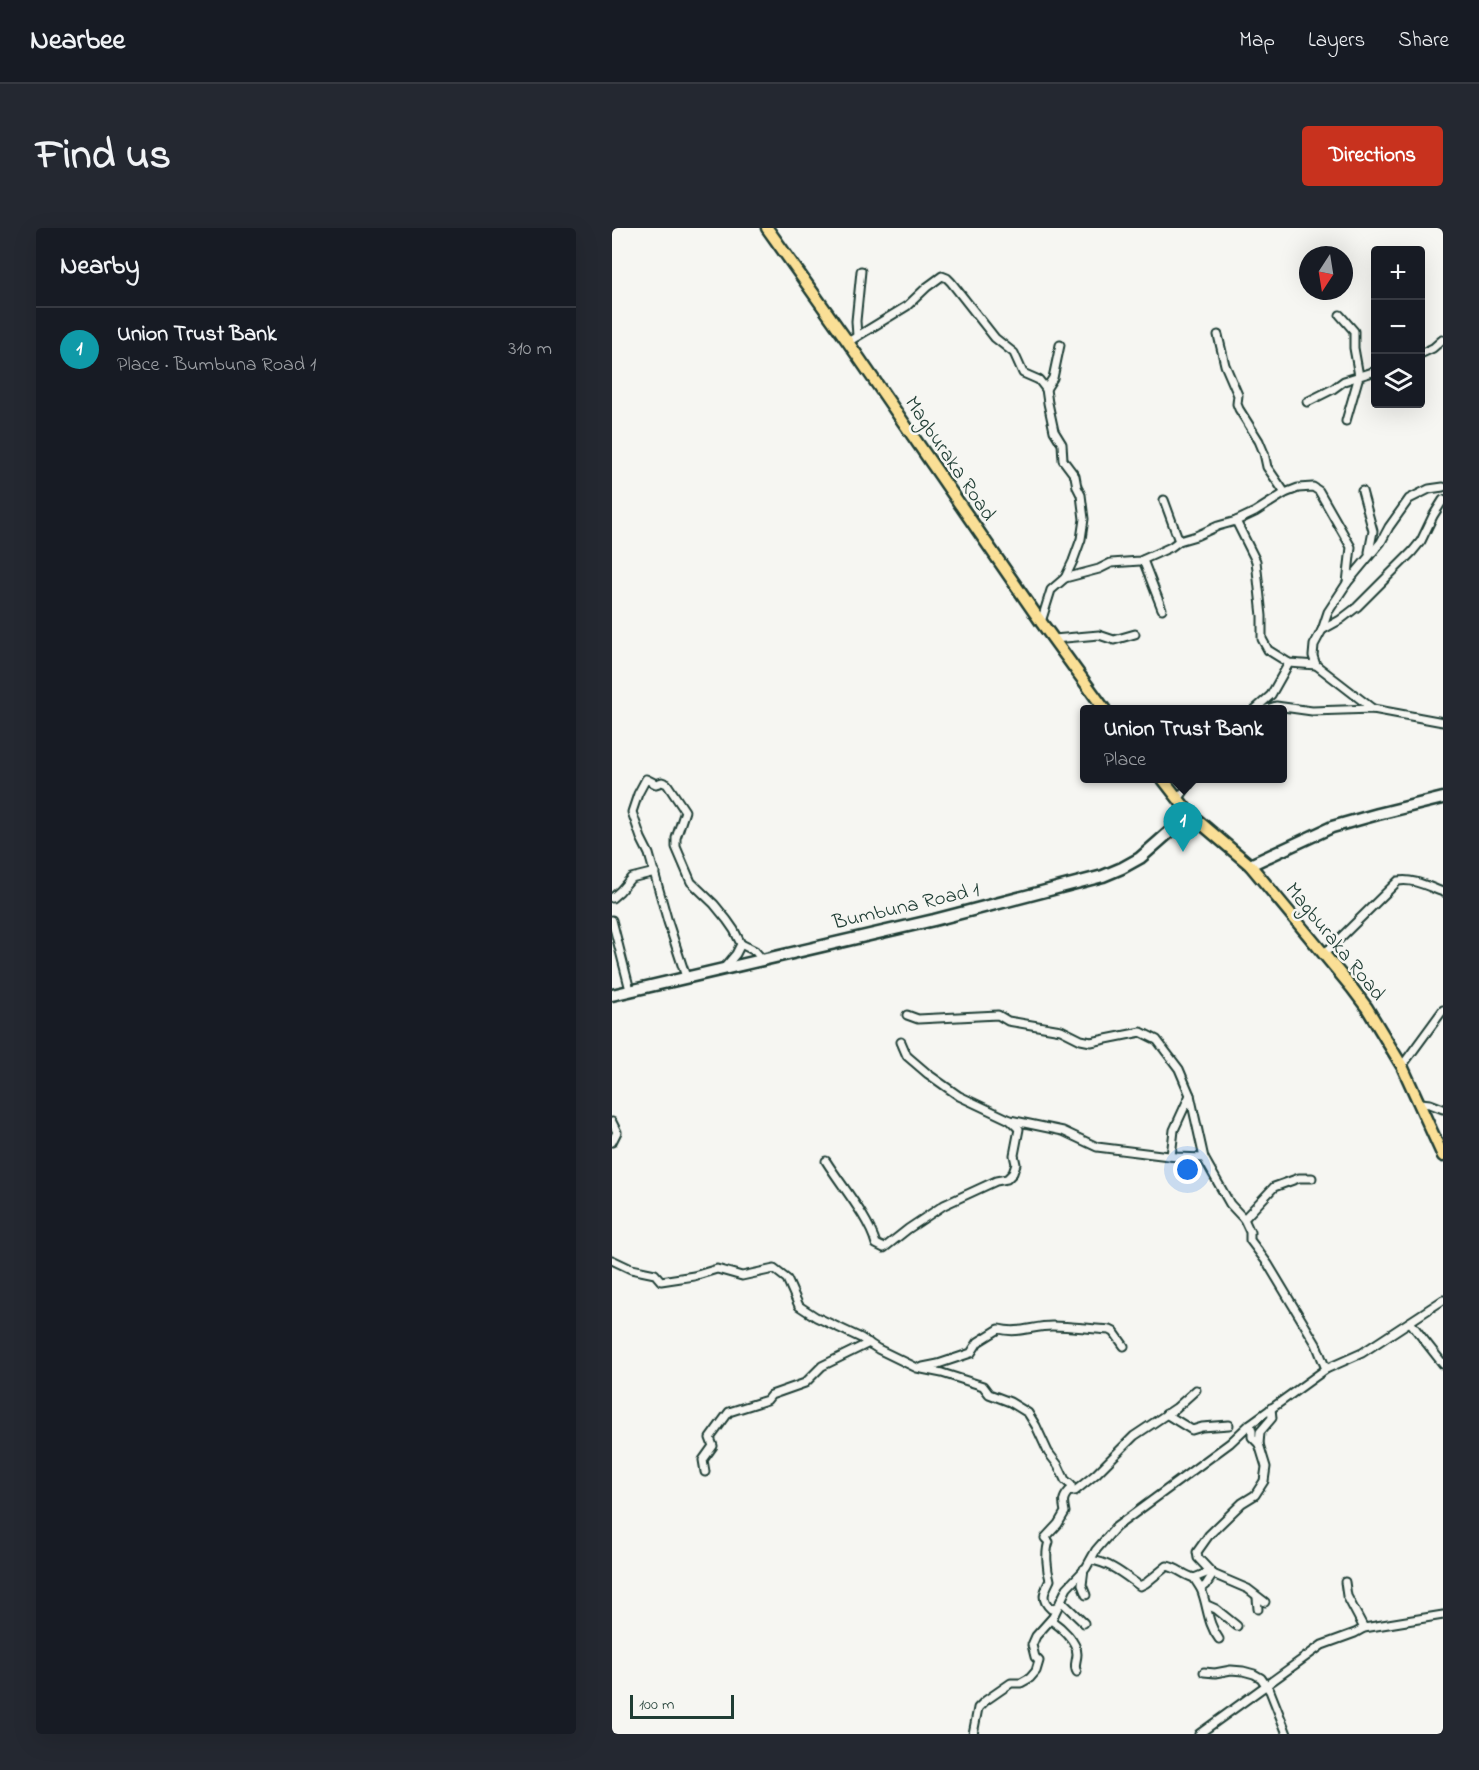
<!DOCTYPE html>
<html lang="en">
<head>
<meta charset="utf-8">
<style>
  body { margin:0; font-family:"Indie Flower",sans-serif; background:#242831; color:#f1f3f6 }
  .controls { position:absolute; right:18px; top:18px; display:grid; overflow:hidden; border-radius:6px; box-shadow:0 6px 24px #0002 }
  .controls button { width:54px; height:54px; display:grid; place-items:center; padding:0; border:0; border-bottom:2px solid #363941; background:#171b24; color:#f1f3f6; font:30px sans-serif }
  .compass { position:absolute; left:687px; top:18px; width:54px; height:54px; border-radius:50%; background:#171b24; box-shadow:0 6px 24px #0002; rotate:192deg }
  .scale { position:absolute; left:18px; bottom:15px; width:104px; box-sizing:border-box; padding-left:6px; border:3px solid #1f3d34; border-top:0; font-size:16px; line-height:21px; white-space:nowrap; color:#1f3d34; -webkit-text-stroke:4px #f6f6f2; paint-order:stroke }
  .you { position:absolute; left:576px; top:942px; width:21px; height:21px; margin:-15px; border:4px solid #fff; border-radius:50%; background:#1a73e8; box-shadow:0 0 0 9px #1a73e833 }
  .badge { display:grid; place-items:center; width:39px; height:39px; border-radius:50%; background:#c8321e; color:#fff; font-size:20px; font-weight:700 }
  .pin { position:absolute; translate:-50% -50px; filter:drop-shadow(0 2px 3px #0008) }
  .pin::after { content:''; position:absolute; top:32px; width:21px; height:18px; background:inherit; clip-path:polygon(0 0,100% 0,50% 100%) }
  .popup { position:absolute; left:468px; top:477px; width:207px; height:78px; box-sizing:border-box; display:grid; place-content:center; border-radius:6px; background:#171b24; filter:drop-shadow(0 2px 4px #0005); font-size:20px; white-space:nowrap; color:#9ea1a6 }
  .popup b { font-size:22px; color:#f1f3f6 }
  .popup::after { content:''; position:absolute; left:50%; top:100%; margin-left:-12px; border:12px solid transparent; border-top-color:#171b24 }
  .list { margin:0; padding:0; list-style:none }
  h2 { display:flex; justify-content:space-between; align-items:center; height:78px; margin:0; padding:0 24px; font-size:26px }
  h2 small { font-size:20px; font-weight:400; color:#9ea1a6 }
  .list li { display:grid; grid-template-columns:39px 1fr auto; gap:18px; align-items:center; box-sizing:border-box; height:84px; padding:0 24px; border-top:2px solid #363941 }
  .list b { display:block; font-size:22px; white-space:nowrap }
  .list p { margin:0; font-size:20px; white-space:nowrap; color:#9ea1a6 }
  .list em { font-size:20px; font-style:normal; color:#9ea1a6 }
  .icon { flex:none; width:33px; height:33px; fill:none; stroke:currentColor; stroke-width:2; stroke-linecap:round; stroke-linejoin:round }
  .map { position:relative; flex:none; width:831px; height:1506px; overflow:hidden; border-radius:6px }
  header { display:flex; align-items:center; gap:36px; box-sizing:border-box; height:84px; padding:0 30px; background:#171b24; border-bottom:2px solid #363941 }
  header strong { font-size:28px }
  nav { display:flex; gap:33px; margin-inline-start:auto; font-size:21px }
  .intro { display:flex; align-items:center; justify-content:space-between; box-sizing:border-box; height:144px; padding:0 36px }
  h1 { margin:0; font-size:42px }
  .button { padding:15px 27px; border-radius:6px; background:#c8321e; color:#fff; font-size:21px; font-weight:700 }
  main { display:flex; gap:36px; padding:0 36px }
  aside { flex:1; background:#171b24; border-radius:6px; box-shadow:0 6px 24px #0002 }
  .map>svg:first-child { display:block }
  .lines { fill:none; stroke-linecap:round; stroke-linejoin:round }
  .street-casing { stroke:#1f3d34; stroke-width:11 }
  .secondary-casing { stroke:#1f3d34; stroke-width:15 }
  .primary-casing { stroke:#1f3d34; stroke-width:15 }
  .street { stroke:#f6f6f2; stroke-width:7 }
  .secondary { stroke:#f6f6f2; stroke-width:10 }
  .primary { stroke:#fadf96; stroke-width:10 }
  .labels { text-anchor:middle; stroke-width:5; stroke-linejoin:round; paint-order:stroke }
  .street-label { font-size:21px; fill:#1f3d34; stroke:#f6f6f2 }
</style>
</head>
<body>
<header>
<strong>Nearbee</strong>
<nav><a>Map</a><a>Layers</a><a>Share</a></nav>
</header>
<div class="intro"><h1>Find us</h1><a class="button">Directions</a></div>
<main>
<aside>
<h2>Nearby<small></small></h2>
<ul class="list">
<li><span class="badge" style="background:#0f9aa8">1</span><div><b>Union Trust Bank</b><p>Place · Bumbuna Road 1</p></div><em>310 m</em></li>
</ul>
</aside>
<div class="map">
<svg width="831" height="1506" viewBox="0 0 831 1506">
  <rect width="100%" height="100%" fill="#f6f6f2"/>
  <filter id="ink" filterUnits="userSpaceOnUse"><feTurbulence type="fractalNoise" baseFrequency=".0167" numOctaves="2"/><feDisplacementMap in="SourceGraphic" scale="12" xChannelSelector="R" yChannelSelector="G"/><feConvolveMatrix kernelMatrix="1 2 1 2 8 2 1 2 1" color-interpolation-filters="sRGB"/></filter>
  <g filter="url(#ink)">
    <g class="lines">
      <g class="street-casing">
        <g id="street">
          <polyline points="728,87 742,103 742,120 747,148 734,193"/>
          <polyline points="606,107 613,137 626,167 625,176 627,181 647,213 652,225 655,239 673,265"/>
          <polyline points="245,108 244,93 249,43"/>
          <polyline points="236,114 295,78 315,59 330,48 335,50 339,54 383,110 402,125 411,145 427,152 434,161"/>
          <polyline points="808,126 821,120 830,112"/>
          <polyline points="695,174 721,161 732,153 764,143"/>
          <polyline points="750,263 761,303 757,324"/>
          <polyline points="552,272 567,313"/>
          <polyline points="624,293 644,333 650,388 650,411 656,422 677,435 704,437"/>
          <polyline points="531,332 550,381"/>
          <polyline points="453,350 487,341 499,335 528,333 559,319 567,313 584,308 606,298 624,293 643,284 673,265 686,260 701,259 707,263 739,319 735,355"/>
          <polyline points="429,394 439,362 453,350 461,333 469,311 472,291 469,267 465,259 463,248 451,232 450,216 442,203 436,175 434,161 441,150 448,117"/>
          <polyline points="710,402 716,384 735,355 769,314 777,299 797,271 817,261 831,259"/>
          <polyline points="442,411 487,407 502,412 523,406"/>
          <polyline points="761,481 704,437 701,428 702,417 710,402 728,392 745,379 800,324 809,313 821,288 831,272"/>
          <polyline points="642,482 659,467 677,435"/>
          <polyline points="652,482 664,478 700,483 761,481 831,494"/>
          <polyline points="567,570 582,550"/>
          <polyline points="0,670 8,663 19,650 43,644"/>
          <polyline points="0,692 18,762"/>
          <polyline points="129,716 143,723 150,731"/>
          <path d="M712,726L786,653C801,650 817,659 831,664"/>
          <polyline points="74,749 56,694 37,626 29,610 20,584 26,566 34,551 44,556 50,554 55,556 73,583 64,610 64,619 79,654 102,676 115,692 122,702 129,716 124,726 113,739"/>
          <polyline points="295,787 306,791 386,787 396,793 449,802 469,812 479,814 529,804 545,812 567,841 578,867 562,902 559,928"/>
          <polyline points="289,814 295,828 316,846 347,868 398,892 451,903 485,919 565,929 592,930 618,976 632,991 638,1004 638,1012 656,1036 704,1116 714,1141"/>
          <polyline points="790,838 831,782"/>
          <polyline points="578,867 592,930"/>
          <polyline points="809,875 818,876 831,881"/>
          <polyline points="0,894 5,904 0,914"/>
          <path d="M214,933C229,957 257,990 264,1016L272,1020L296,1001L332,977L384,953L395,951L401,945L404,936L402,927L407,901L398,892"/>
          <polyline points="632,991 662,959 687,950 700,950"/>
          <polyline points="0,1032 19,1041 43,1046 49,1053 82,1048 105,1041 130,1048 162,1041 175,1051 187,1078 204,1089 249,1110 266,1121 305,1140 330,1145 371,1158 377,1166 398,1174 416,1185 424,1198 436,1224 446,1237 453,1252 459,1257 460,1263"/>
          <polyline points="798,1094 831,1136"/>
          <path d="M311,1139L326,1136L359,1125L366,1114L387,1101C407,1106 421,1098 440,1098C459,1098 478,1101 498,1102L502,1104L512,1118"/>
          <polyline points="554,1186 580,1202 590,1199 617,1197"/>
          <polyline points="647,1216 648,1204 660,1190 659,1180"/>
          <polyline points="93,1244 91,1232 101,1218 98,1210 117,1184 155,1172 159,1167 193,1155 210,1138 257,1115"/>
          <path d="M479,1332C499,1335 512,1347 528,1358L534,1355L555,1338C566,1340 571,1347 582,1350L589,1361"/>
          <polyline points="472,1341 470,1357 474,1367"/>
          <polyline points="601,1346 586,1330 585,1324 597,1307 630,1275 643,1267 652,1253 654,1239 647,1216 640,1209 640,1203 638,1196"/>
          <polyline points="582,1350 597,1344 601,1346"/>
          <polyline points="733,1354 735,1368 752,1400"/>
          <polyline points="645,1370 646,1381"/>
          <polyline points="449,1373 472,1395"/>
          <polyline points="595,1377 604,1381 625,1398"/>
          <path d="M446,1378L439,1381C428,1371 432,1364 438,1352C435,1342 433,1324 437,1314L433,1310L446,1296L453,1284C451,1274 450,1271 457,1263H463L484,1246L522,1208L564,1180L584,1162"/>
          <path d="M439,1392C449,1399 465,1413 465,1426C465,1433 461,1438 465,1444"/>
          <path d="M607,1411C595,1395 596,1378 589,1361L594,1357L601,1346L636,1361L653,1374"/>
          <polyline points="592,1444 603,1445 619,1442 631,1443 642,1446 649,1450 658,1463 675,1506"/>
          <polyline points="361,1506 366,1480 373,1473 399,1455 409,1455 418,1450 424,1443 427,1433 423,1429 420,1417 424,1408 441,1389 455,1360 474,1340 484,1322 504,1299 618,1215 638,1196 714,1141 750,1125 831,1072"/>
          <polyline points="587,1506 710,1417 743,1405 752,1400 831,1387"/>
        </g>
      </g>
      <g class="secondary-casing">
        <g id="secondary">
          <polyline points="638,637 720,599 766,586 831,570"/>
          <polyline points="0,767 322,692 491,648 510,640 528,630 578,586"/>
        </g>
      </g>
      <g class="primary-casing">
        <g id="primary">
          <polyline points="155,0 236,114 429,394 493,482"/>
          <polyline points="550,550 578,586 638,637 740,760 755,780 790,838 831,928"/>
        </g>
      </g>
      <use href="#street" class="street"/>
      <use href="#secondary" class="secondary"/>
      <use href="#primary" class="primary"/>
    </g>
  </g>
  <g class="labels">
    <g class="street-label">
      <text transform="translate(339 230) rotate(56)" y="7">Magburaka Road</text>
      <text transform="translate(294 677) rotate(-13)" y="7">Bumbuna Road 1</text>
      <text transform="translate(724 713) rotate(51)" y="7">Magburaka Road</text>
    </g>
  </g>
</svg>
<div class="controls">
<button>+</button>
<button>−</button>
<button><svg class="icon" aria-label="layers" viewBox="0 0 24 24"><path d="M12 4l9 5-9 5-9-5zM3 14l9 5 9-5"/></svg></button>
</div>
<svg class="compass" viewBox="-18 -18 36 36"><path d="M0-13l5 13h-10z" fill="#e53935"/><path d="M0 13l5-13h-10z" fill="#9ea1a6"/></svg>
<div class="scale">100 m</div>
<div class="you"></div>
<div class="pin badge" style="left:571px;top:624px;background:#0f9aa8">1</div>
<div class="popup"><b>Union Trust Bank</b>Place</div>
</div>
</main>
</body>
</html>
